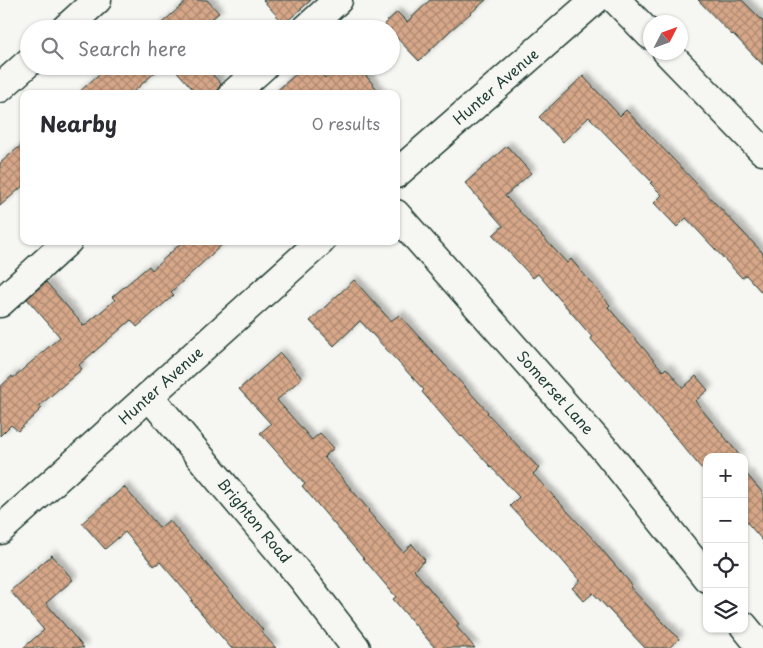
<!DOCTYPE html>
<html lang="en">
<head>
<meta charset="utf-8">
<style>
  body { margin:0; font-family:"Playpen Sans",sans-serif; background:#f7f7f7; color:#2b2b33 }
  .controls { position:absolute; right:15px; bottom:15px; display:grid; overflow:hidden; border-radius:10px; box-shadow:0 1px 4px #0004 }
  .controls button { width:45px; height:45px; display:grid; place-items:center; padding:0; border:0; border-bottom:1px solid #e1e1e2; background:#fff; color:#2b2b33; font:25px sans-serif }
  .compass { position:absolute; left:643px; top:15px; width:45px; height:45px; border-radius:50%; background:#fff; box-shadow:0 1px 4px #0004; rotate:48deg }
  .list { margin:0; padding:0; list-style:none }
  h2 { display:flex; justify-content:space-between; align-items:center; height:65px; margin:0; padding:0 20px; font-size:21px }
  h2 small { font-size:16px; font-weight:400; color:#7c7c81 }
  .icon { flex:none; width:28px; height:28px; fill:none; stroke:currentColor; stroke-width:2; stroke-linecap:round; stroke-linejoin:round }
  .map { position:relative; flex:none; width:763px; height:648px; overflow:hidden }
  .search { position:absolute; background:#fff; box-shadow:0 1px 4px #0004; left:20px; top:20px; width:380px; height:55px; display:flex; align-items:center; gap:12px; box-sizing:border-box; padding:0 18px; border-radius:28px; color:#7c7c81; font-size:19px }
  .panel { position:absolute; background:#fff; box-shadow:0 1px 4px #0004; left:20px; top:90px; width:380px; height:155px; border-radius:10px }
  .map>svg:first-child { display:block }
  .building { fill:url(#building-cross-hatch); stroke:#1f3d34; filter:url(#shadow) }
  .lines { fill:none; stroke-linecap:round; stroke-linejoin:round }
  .minor-casing { stroke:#1f3d34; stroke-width:31 }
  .minor { stroke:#f6f6f2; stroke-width:28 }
  .labels { text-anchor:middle; stroke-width:4; stroke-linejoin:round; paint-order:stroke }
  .street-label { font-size:15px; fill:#1f3d34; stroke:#f6f6f2 }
</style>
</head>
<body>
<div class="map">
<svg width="763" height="648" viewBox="0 0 763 648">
  <defs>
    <pattern id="building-cross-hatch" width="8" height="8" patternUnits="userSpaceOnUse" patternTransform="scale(1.25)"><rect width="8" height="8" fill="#d7a789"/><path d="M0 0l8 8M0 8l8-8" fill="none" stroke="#ae8971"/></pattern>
    <filter id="shadow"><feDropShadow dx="4.5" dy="-4.5" stdDeviation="2.5" flood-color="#0004"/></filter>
  </defs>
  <rect width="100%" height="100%" fill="#f6f6f2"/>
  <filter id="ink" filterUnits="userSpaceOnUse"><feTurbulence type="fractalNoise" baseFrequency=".02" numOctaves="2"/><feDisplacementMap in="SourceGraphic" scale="10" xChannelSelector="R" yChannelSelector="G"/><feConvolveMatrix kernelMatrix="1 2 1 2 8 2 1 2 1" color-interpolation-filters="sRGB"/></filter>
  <g filter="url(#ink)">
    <g class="building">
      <polygon points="188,0 207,0 219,13 200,29 155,29"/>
      <polygon points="263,0 311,0 284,24"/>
      <polygon points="430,0 486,0 450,31 419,61 391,32 391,29 388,29 384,24 397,12 407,22"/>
      <polygon points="698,0 742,0 763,21 763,65 733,34 732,35"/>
      <polygon points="108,66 162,66 131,94 77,94"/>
      <polygon points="172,66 205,66 221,84 218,89 218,94 197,94"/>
      <polygon points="305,66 314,66 325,78 339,66 358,66 381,94 273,94"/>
      <polygon points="583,76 620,116 626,110 763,253 763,294 746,275 742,278 686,218 677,227 654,203 662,195 650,183 652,182 589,117 563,142 539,117"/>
      <polygon points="24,143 24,185 0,206 0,163"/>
      <polygon points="507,146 531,173 505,196 567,263 571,259 610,305 608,307 663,371 666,368 683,388 696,376 708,390 695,401 741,457 707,457 707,475 630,383 591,339 592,337 538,274 533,278 493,235 503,226 465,183"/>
      <polygon points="183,241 226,241 171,292 174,295 137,327 131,320 79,365 82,369 39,406 42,408 18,431 11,425 0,436 0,387 12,376 13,378 60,337 27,299 46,282 84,326 115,300 112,297 149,266 152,270"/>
      <polygon points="354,280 391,321 399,315 488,412 487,413 539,468 533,474 593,539 632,585 630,587 679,639 669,648 645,648 593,593 584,601 572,588 580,581 555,552 554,553 510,506 519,497 462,436 461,437 422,392 424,390 360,321 334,346 310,321"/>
      <polygon points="280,353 302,378 277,400 312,440 320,433 334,448 324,457 369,510 368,511 403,552 412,544 425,560 414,570 459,624 456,626 475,648 435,648 393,599 396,597 302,486 305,484 260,433 271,424 239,389"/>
      <polygon points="744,471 763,493 763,541 744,519"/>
      <polygon points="124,487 160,528 169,520 263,630 261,632 276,648 231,648 191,601 193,600 160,562 154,566 125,532 105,549 82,523"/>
      <polygon points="52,555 73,580 46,603 84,648 23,648 44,630 10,591"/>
    </g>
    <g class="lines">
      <g class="minor-casing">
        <g id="minor">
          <polyline points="616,0 650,35"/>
          <polyline points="65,29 97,0"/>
          <polyline points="306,29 338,0"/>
          <polyline points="667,52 763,151"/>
          <polyline points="0,88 29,62"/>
          <polyline points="233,94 264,66"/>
          <polyline points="396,174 595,0"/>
          <polyline points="396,214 607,452 707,578"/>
          <polyline points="0,303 68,241"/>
          <polyline points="149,396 302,578 356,648"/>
          <polyline points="0,530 321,241"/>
          <polyline points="744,626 762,648"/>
        </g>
      </g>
      <use href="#minor" class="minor"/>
    </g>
  </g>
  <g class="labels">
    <g class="street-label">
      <text transform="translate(496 87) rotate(-41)" y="5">Hunter Avenue</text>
      <text transform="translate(161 386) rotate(-42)" y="5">Hunter Avenue</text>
      <text transform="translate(555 393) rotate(48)" y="5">Somerset Lane</text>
      <text transform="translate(254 521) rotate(50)" y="5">Brighton Road</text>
    </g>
  </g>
</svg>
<div class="controls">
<button>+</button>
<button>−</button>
<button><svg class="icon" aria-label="locate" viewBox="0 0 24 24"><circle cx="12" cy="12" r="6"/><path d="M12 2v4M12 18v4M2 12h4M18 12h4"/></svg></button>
<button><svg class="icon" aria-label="layers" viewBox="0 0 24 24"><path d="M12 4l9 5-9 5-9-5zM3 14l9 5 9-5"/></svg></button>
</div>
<svg class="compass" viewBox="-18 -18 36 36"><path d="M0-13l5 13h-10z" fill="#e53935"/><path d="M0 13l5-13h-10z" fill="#7c7c81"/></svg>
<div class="search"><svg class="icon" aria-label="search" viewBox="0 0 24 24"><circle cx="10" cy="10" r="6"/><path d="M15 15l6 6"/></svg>Search here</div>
<section class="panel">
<h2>Nearby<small>0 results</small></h2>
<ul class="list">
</ul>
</section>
</div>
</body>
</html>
